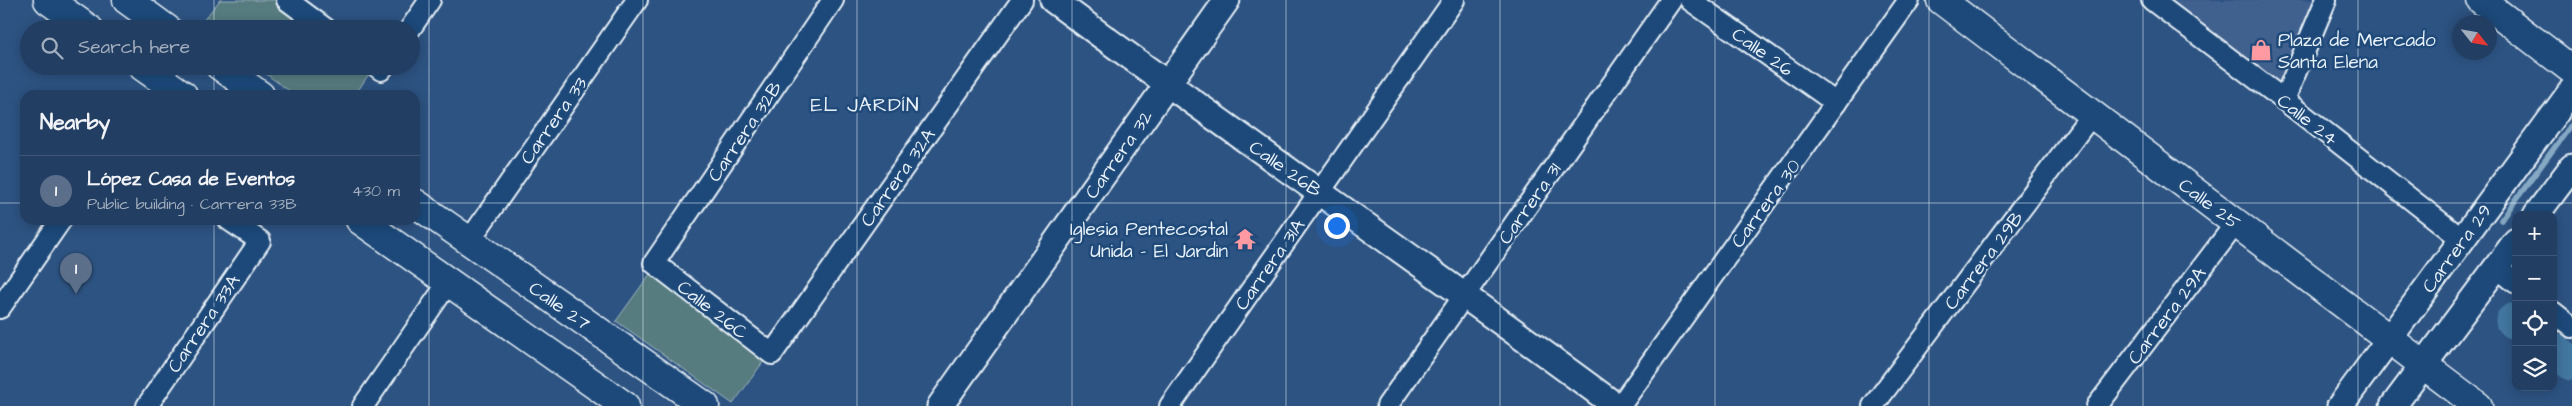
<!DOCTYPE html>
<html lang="en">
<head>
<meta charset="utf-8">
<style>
  body { margin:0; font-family:"Architects Daughter",sans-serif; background:#2a4568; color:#f1f3f6 }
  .controls { position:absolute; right:15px; bottom:15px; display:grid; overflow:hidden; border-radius:10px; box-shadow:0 2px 12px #0003 }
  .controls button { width:45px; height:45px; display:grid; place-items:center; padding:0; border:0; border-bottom:1px solid #3f5777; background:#223e62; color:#f1f3f6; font:25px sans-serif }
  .compass { position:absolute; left:2452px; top:15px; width:45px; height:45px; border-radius:50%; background:#223e62; box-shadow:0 2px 12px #0003; rotate:121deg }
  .you { position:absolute; left:1336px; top:225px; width:18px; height:18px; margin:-12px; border:4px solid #fff; border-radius:50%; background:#1a73e8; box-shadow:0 0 0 8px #1a73e833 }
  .badge { display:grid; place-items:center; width:32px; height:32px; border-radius:50%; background:#ff9aa2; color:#fff; font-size:16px; font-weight:700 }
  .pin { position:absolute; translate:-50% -41px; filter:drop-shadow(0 1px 2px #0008) }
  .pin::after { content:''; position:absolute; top:26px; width:18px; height:15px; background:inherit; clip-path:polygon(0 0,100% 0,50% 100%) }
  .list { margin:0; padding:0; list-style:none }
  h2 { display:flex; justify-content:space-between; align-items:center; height:65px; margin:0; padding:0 20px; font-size:21px }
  h2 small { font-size:16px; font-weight:400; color:#a2aebe }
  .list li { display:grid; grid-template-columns:32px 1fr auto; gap:15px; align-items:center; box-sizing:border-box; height:70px; padding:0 20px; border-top:1px solid #3f5777 }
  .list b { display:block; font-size:19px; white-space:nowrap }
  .list p { margin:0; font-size:16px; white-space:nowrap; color:#a2aebe }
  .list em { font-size:16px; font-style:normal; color:#a2aebe }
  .icon { flex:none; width:28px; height:28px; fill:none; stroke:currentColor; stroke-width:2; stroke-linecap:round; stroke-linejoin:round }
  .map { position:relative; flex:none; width:2572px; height:406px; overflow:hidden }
  .search { position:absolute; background:#223e62; box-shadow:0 2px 12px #0003; left:20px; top:20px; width:400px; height:55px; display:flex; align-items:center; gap:12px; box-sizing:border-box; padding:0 18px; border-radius:28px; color:#a2aebe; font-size:19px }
  .panel { position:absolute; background:#223e62; box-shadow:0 2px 12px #0003; left:20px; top:90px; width:400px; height:135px; border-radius:15px }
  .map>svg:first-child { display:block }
  .built { fill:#41618e }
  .green { fill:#577b80; stroke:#a0b6bc }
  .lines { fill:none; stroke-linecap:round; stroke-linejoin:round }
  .stream { stroke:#85a8c3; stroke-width:5.5 }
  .river { stroke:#4377a0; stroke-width:35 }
  .minor-casing { stroke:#e8f1f8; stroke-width:24 }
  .tertiary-casing { stroke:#e8f1f8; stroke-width:29 }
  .secondary-casing { stroke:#e8f1f8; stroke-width:31 }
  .primary-casing { stroke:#e8f1f8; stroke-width:31 }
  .minor { stroke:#1f4a7a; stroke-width:20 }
  .tertiary { stroke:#1f4a7a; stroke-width:25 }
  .secondary { stroke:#1f4a7a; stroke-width:28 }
  .primary { stroke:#1f4a7a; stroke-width:28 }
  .grid { fill:none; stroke:#e8f1f8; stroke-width:1; stroke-opacity:0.55 }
  .labels { text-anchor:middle; stroke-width:5; stroke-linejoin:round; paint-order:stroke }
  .poi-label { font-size:19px; fill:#e8f1f8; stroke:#1f4a7a; text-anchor:start }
  .street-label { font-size:19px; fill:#e8f1f8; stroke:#1f4a7a }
  .neighbourhood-label { font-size:20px; letter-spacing:1px; fill:#e8f1f8; stroke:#1f4a7a }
</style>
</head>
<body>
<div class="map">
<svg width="2572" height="406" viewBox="0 0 2572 406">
  <rect width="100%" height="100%" fill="#2d5382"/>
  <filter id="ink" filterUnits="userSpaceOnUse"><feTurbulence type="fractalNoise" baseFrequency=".02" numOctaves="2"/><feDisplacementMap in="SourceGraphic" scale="10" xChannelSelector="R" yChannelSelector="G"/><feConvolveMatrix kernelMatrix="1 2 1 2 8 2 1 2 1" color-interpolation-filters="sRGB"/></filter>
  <g filter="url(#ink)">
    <polygon class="built" points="2152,0 2326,0 2284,100"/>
    <g class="green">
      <polygon points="220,0 277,0 315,29 201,29 198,27"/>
      <polygon points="255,66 365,66 371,71 355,95 295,95"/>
      <polygon points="655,267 768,355 733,404 616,321"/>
    </g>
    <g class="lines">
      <polyline class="stream" points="2501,220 2572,124"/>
      <g class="river">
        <polyline points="2513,321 2516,323"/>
        <polyline points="2553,350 2572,363"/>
      </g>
      <g class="minor-casing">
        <g id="minor">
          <polyline points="287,0 326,29"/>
          <polyline points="833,0 654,263 772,354 1022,0"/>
          <polyline points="1690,0 1836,103"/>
          <polyline points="2152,0 2284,100 2463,240"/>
          <polyline points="410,29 430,0"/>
          <polyline points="376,66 381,70 384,66"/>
          <polyline points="2284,100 2326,0"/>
          <polyline points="469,241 637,0"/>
          <polyline points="2496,267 2516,283"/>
          <polyline points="0,308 61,220"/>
          <polyline points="2553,312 2572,327"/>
          <polyline points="147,406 260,241 229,220"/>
          <polyline points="363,406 448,283"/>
          <polyline points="1170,406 1454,0"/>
          <polyline points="1387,406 1671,0"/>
          <polyline points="1620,406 1909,0"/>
          <polyline points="1873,406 2092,114"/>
          <polyline points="2097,406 2236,223"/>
        </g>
      </g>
      <g class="tertiary-casing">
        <g id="tertiary">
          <path d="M1053,0C1239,138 1430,268 1616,406"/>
          <polyline points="2536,215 2572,167"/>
          <polyline points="940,406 1227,0"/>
          <polyline points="2340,406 2572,90"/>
          <polyline points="2393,406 2516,241"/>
        </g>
      </g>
      <g class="secondary-casing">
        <g id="secondary">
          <polyline points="48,0 89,29"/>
          <polyline points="127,0 167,29"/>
          <polyline points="142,66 183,95"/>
          <polyline points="220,66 260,95"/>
          <polyline points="415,203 705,406"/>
          <polyline points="360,220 625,406"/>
        </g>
      </g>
      <g class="primary-casing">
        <g id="primary">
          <polyline points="1941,0 2478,406"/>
          <polyline points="2481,0 2572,70"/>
        </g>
      </g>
      <use href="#minor" class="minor"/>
      <use href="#tertiary" class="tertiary"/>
      <use href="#secondary" class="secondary"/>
      <use href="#primary" class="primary"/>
    </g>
  </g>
  <path class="grid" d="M214,0V29M429,0V406M643,0V406M857,0V406M1072,0V406M1286,0V406M1500,0V406M1715,0V406M1929,0V406M2143,0V406M2358,0V406M214,66V95M0,203H25M415,203H2572M214,220V406"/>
  <defs>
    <g id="shop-bare" transform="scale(1.725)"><path d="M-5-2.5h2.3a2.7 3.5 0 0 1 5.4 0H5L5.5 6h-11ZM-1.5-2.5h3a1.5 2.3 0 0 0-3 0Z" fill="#ff9aa2" stroke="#1f4a7a" stroke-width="2.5" paint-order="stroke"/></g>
    <g id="temple-bare" transform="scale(1.725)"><path d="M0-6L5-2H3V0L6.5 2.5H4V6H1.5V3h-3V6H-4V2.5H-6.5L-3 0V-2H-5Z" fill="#ff9aa2" stroke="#1f4a7a" stroke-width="2.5" paint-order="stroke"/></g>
  </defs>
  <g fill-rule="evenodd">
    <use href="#shop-bare" x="2261" y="50"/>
    <use href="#temple-bare" x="1245" y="239"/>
  </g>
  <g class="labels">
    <g class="poi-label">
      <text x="2278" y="46">Plaza de Mercado<tspan x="2278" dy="22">Santa Elena</tspan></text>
      <text x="1228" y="235" text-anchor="end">Iglesia Pentecostal<tspan x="1228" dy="22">Unida - El Jardin</tspan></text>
    </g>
    <g class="street-label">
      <text transform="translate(1763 51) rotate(35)" y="7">Calle 26</text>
      <text transform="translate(2308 119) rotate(38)" y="7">Calle 24</text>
      <text transform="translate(553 120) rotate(-55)" y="7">Carrera 33</text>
      <text transform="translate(744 131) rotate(-56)" y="7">Carrera 32B</text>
      <text transform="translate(1118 154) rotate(-55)" y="7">Carrera 32</text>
      <text transform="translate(1286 168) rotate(35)" y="7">Calle 26B</text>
      <text transform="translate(897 177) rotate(-55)" y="7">Carrera 32A</text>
      <text transform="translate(1529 203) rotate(-55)" y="7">Carrera 31</text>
      <text transform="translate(1765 203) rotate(-54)" y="7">Carrera 30</text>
      <text transform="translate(2210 203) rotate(37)" y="7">Calle 25</text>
      <text transform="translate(2456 248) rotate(-54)" y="7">Carrera 29</text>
      <text transform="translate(1983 260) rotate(-53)" y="7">Carrera 29B</text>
      <text transform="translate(1269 264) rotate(-55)" y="7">Carrera 31A</text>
      <text transform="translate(560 305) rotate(35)" y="7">Calle 27</text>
      <text transform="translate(713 309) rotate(38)" y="7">Calle 26C</text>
      <text transform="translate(2166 315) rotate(-53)" y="7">Carrera 29A</text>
      <text transform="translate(203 323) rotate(-56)" y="7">Carrera 33A</text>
    </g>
    <g class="neighbourhood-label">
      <text x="865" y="111">EL JARDÍN</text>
    </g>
  </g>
</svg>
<div class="controls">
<button>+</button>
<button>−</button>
<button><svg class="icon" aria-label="locate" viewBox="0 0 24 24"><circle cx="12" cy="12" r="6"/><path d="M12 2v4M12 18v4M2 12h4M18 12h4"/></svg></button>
<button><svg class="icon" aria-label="layers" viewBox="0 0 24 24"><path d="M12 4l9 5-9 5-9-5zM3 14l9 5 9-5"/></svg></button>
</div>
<svg class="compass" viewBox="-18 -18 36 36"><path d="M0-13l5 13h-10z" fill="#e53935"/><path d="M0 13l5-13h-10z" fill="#a2aebe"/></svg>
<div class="you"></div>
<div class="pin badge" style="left:76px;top:294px;background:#5c6f8a">1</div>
<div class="search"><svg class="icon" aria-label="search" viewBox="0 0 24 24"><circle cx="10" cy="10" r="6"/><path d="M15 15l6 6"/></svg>Search here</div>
<section class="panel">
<h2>Nearby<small></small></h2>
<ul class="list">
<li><span class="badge" style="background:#5c6f8a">1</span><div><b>López Casa de Eventos</b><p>Public building · Carrera 33B</p></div><em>430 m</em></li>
</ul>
</section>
</div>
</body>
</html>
